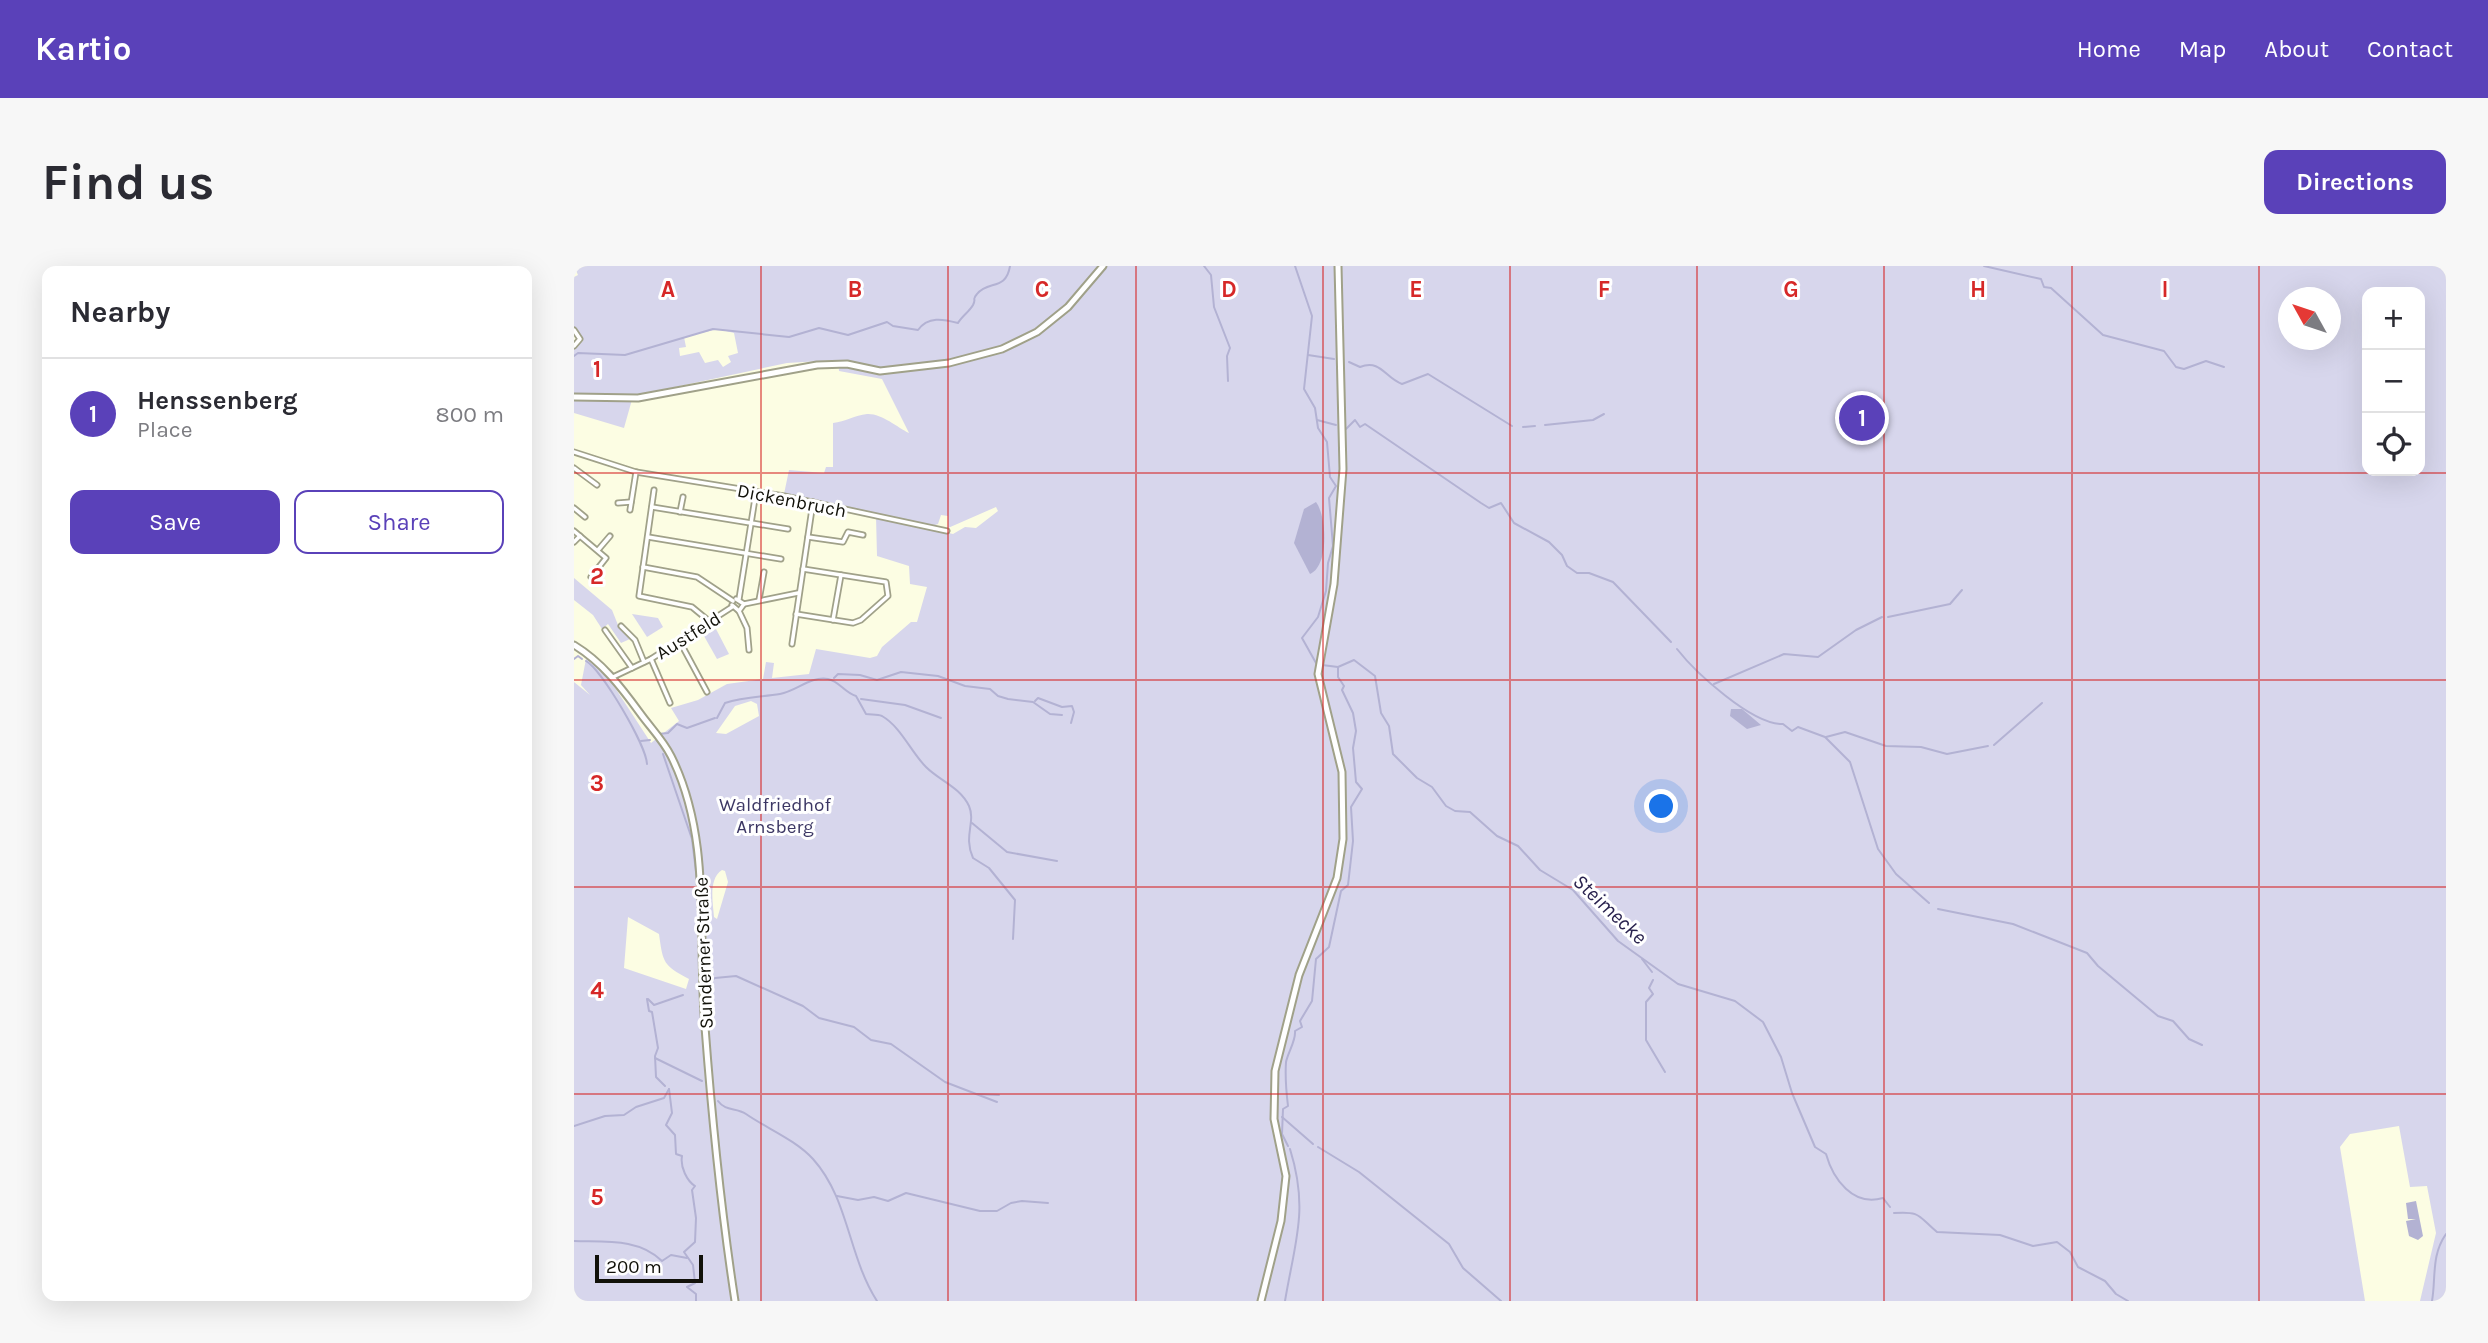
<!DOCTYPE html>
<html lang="en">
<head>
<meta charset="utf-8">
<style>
  body { margin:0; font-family:Karla,sans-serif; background:#f7f7f7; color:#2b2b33 }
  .controls { position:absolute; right:21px; top:21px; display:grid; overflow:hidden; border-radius:14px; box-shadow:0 7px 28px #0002 }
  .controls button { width:63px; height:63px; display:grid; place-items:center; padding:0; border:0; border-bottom:2px solid #e1e1e2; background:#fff; color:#2b2b33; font:35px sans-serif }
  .compass { position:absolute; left:1704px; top:21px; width:63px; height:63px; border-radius:50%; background:#fff; box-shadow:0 7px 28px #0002; rotate:310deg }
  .scale { position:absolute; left:21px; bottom:18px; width:108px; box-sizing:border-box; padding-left:7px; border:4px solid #111109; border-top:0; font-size:19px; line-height:24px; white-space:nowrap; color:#111109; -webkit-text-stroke:5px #fff; paint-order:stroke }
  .you { position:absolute; left:1088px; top:541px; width:24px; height:24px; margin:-18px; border:5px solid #fff; border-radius:50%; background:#1a73e8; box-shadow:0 0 0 10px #1a73e833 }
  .badge { display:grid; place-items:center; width:46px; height:46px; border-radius:50%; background:#5a41b9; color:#fff; font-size:23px; font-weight:700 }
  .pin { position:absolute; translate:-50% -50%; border:4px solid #fff; box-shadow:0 2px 7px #0006 }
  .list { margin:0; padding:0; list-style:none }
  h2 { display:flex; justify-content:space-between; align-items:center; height:91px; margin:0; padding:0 28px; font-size:30px }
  h2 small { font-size:23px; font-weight:400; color:#7c7c81 }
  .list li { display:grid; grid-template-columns:46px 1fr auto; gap:21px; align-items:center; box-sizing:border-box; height:112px; padding:0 28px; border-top:2px solid #e1e1e2 }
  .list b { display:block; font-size:26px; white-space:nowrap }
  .list p { margin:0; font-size:23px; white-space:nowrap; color:#7c7c81 }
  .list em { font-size:23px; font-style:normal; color:#7c7c81 }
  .actions { display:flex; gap:14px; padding:21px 28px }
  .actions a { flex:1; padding:16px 0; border:2px solid #5a41b9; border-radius:14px; text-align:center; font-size:24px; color:#5a41b9 }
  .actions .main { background:#5a41b9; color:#fff }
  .icon { flex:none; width:38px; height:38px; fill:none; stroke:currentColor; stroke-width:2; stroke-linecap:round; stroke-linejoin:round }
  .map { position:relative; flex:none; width:1872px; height:1035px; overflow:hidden; border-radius:14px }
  header { display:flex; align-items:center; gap:42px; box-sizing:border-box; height:98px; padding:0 35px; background:#5a41b9; color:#fff }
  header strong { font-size:33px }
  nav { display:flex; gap:38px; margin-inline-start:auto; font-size:24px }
  .intro { display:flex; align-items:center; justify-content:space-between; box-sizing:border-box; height:168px; padding:0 42px }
  h1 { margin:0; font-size:49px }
  .button { padding:18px 32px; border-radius:14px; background:#5a41b9; color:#fff; font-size:24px; font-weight:700 }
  main { display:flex; gap:42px; padding:0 42px }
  aside { flex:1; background:#fff; border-radius:14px; box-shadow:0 7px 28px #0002 }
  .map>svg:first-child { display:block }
  .green { fill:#d7d6ec; fill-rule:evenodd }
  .water { fill:#b3b2d3 }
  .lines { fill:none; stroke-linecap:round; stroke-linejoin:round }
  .stream { stroke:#b3b2d3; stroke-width:2 }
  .minor-casing { stroke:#a0a189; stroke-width:7 }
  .secondary-casing { stroke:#a0a189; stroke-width:9 }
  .minor { stroke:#fff; stroke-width:3.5 }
  .secondary { stroke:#fff; stroke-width:5 }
  .grid { fill:none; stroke:#d62828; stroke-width:2; stroke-opacity:0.55 }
  .labels { text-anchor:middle; stroke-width:6; stroke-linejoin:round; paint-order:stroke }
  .street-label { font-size:19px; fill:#111109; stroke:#fff }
  .park-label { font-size:19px; fill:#3c3764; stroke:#fff }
  .water-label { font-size:21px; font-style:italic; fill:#29224e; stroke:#fff }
  .grid-label { font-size:23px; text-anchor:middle; font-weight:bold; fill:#d62828; stroke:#fff; stroke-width:6; stroke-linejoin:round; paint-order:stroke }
</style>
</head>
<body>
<header>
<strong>Kartio</strong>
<nav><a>Home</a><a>Map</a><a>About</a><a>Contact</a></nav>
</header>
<div class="intro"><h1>Find us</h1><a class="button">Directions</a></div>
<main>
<aside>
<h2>Nearby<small></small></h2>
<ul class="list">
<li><span class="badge">1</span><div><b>Henssenberg</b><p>Place</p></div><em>800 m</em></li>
</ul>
<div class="actions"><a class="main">Save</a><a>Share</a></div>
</aside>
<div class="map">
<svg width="1872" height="1035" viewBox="0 0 1872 1035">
  <rect width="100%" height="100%" fill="#fcfde3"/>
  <g class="green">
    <path d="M0,0H762L769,230L765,0H1872V1035H1846L1862,967L1853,920L1836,921L1825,860L1776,868L1766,881L1791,1035H0V416L16,429L7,419L12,393L15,392L36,414L77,477L105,455L97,442L124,434L153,418L189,413L192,396L200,397L198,412L235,408L242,383L296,392L303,390L308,381L337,356H343L353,321L336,318L335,300L303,290L302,250L379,268L391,261L402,262L424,245L422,241L374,262V250L367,249L364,258L358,260L210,228L215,204L250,207L252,201H259V157C271,156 281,149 293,148C307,147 323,161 335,167L308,113L265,105L264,94L213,97L59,130L50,162L0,147V81L9,75L0,61V11L4,9ZM1793,26H1846V205H1793ZM1714,32H1756V74H1714ZM144,63L160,67L164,87L154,90L157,96L149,101L144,94L131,97L125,86L106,90L105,82L112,81L110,71ZM177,435L183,438L185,450L152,468L142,467L161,440ZM148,604L151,605L154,616L143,653L140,651C139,637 134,613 148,604ZM54,651L85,668C89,697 89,699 115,713L112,723L50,702Z"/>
    <polygon points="0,312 38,344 44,359 56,373 47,377 34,358 28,363 19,349 0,334"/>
    <polygon points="58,348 84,352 89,361 73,371"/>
    <polygon points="142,363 155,388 143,393 130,370"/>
  </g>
  <g class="water">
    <path d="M742,236C753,251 755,300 736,308L720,277L730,243Z"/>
    <polygon points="1157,443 1168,443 1187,459 1173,463 1156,450"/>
    <polygon points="1842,935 1849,970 1844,974 1835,970 1832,955 1842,953 1834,953 1832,937"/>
  </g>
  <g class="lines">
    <g class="stream">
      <polyline points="630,0 637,9 640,41 656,82 653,90 654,115"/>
      <polyline points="721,0 738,50 730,123 741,142 744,162 753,176 756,211 762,220 755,232 759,280 754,297 752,325 744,351 728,372 742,397"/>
      <polyline points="1410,0 1467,13 1470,21 1477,22 1529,69 1590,85 1602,101 1610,103 1632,95 1650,101"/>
      <polyline points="734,89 760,93"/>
      <path d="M0,90L4,87L51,89L139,63L215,71L245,62L274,69L313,56L319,60L344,64C354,50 369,53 384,57C388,50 395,46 399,39C403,31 397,35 403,28C414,14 432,25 436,0"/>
      <path d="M775,96L786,101C807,93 811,112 828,118L854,108L938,160"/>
      <polyline points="743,154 762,159"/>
      <polyline points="971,159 1019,154 1030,148"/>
      <polyline points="949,161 961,160"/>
      <polyline points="772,163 781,154 786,161 791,158 907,237 915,242 927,237 940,257 975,276 988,289 993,300 1003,307 1015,307 1039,316 1097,376"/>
      <polyline points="1314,351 1376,338 1388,324"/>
      <path d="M1103,383C1121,406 1178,459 1209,458L1218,465L1224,461L1251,471L1276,496L1304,583L1322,608L1355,637"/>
      <polyline points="0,393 4,390 8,393"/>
      <path d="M12,395C28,404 72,479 73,498"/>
      <path d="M764,401L780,394L801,410L807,447L815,460L819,488L843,512L858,521L872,540L881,545L896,546L923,570L944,580L966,604L999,624L1044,675L1104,718L1161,735L1189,756L1207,791L1218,827L1241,881L1252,888C1259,913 1279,941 1309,932L1316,941"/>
      <polyline points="260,412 264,408 286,409 303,414 327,406 364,410 391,420 416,423 424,430 434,433 459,436 476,448 488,449"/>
      <polyline points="1140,418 1210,388 1244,391 1282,364 1308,351"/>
      <polyline points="287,433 331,439 367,452"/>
      <polyline points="461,435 464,432 488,441 498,440 500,446 497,457"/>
      <path d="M143,452L151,437C169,431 187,431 206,428C223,425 236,410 254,413C265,415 271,427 282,430L292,448C297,449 303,448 308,450C327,461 337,486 352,501C366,515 386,521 395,540C402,556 389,570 399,592L415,602L441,634L439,673"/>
      <polyline points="84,468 94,467 103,458 113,462 141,452"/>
      <polyline points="1252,471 1271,466 1312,480 1347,481 1373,488 1414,480"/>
      <polyline points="67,475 76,474"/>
      <polyline points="1420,479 1468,437"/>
      <polyline points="89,488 118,573 123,614"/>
      <polyline points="398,557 433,586 483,595"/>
      <polyline points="1364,643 1439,658 1513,687 1524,700 1584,750 1599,755 1615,773 1628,779"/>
      <polyline points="1068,693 1078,706"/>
      <polyline points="1079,714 1075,722 1079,728 1072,736 1072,774 1091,806"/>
      <polyline points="131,719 141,712 162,710 229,740 245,752 280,761 297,774 317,778 371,816 423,836"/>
      <polyline points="73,733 75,745 78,746 84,782 81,790 82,811 91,820"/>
      <polyline points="74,733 80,739 109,729"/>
      <polyline points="81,792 128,815"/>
      <path d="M95,823L98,847L92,859L101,869L102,888L108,890C106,901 113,915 121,920L118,924L122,952L121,976L110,986L119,999L121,1017L113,1021L122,1028V1035"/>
      <polyline points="402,828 425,829"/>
      <path d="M144,835C152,846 162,841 172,848C192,862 222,874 239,893C275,933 274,990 303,1035"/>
      <polyline points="708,851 739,878"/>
      <polyline points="0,860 31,850 50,849 62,841 90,832 95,823"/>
      <path d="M714,880L708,868L709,843L714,840C712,824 711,811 712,796C714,786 722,775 721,765L728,761L726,755L738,735L742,693L755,681L767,625L774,619L779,575L777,541L788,523L782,516L779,482L782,465L779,447L768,424L770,420L764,411V401L748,399"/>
      <polyline points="744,881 785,906 875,978 889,1002 927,1035"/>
      <polyline points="263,930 284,934 300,931 314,935 332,927 406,945 423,945 437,937 448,935 474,937"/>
      <path d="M1320,947C1347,945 1344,950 1363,966L1426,969L1459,980L1483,976L1496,986L1504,1001L1531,1015L1542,1028L1554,1035"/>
      <path d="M0,975C31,976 65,972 88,995L97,989L113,992"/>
      <path d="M711,1035C721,975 735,944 716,883"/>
      <path d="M1858,1035C1862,1013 1857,989 1872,968"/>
    </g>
    <g class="minor-casing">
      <g id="minor">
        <polyline points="0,64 6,73 0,80"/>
        <polyline points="0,186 62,206 210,230 373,265"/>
        <polyline points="0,202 23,219"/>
        <polyline points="80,224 65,330 118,341 135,355"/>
        <polyline points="44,237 57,236"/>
        <polyline points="78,241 214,263"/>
        <polyline points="0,242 11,251"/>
        <polyline points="56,244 62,206"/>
        <polyline points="106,246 109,231"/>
        <polyline points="0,265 32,292 17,311"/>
        <polyline points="74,271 207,293"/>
        <polyline points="234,271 269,276 274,266 289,269"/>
        <polyline points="0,276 6,270"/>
        <polyline points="24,284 36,270"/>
        <polyline points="69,301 123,311 159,335"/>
        <polyline points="162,333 170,338 165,345"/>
        <polyline points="165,333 182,226"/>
        <polyline points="185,334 190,306"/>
        <polyline points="170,338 224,327"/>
        <polyline points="158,339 165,345 173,362 175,384"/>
        <polyline points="222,348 279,357 287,354 314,330 312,316 229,303"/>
        <polyline points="259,354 267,309"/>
        <polyline points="47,360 61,374 70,396"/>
        <polyline points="31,364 58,402"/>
        <polyline points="105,374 133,426"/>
        <polyline points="218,378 239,236"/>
        <polyline points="77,393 96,437"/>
        <polyline points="39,411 77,393 158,341"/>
      </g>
    </g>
    <g class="secondary-casing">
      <g id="secondary">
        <polyline points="0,131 64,132 243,99 273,98 306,105 375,97 428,83 463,66 494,41 529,0"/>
        <path d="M0,379C28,396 47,421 66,447C76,461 89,474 97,490C139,574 123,671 131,761C138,853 147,944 161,1035"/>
        <polyline points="687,1035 707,955 712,910 700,853 701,805 725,709 763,612 769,573 768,506 744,408 760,318 769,203 764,0"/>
      </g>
    </g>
    <use href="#minor" class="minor"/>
    <use href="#secondary" class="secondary"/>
  </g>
  <path class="grid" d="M187,0V1035M374,0V1035M562,0V1035M749,0V1035M936,0V1035M1123,0V1035M1310,0V1035M1498,0V1035M1685,0V1035M0,207H1872M0,414H1872M0,621H1872M0,828H1872"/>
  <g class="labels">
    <g class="street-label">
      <text transform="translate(218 234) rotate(11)" y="7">Dickenbruch</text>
      <text transform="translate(114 369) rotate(-32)" y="7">Austfeld</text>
      <text transform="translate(129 687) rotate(-92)" y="7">Sunderner Straße</text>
    </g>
    <g class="park-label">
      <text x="201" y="545">Waldfriedhof<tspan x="201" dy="22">Arnsberg</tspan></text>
    </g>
    <g class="water-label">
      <text transform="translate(1036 643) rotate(43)" y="7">Steimecke</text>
    </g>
  </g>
  <g class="grid-label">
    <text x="94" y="31">A</text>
    <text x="281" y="31">B</text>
    <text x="468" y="31">C</text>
    <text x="655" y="31">D</text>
    <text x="842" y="31">E</text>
    <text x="1030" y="31">F</text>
    <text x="1217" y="31">G</text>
    <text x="1404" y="31">H</text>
    <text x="1591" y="31">I</text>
    <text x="23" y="111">1</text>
    <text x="23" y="318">2</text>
    <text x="23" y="525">3</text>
    <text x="23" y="732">4</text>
    <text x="23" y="939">5</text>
  </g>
</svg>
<div class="controls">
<button>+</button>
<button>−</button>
<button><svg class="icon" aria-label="locate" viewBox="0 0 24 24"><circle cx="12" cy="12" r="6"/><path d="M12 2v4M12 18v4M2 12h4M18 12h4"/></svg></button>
</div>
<svg class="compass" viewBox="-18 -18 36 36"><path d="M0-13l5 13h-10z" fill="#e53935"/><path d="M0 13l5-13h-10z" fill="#7c7c81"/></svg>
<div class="scale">200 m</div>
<div class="you"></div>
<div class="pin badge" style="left:1288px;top:152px">1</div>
</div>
</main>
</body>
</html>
